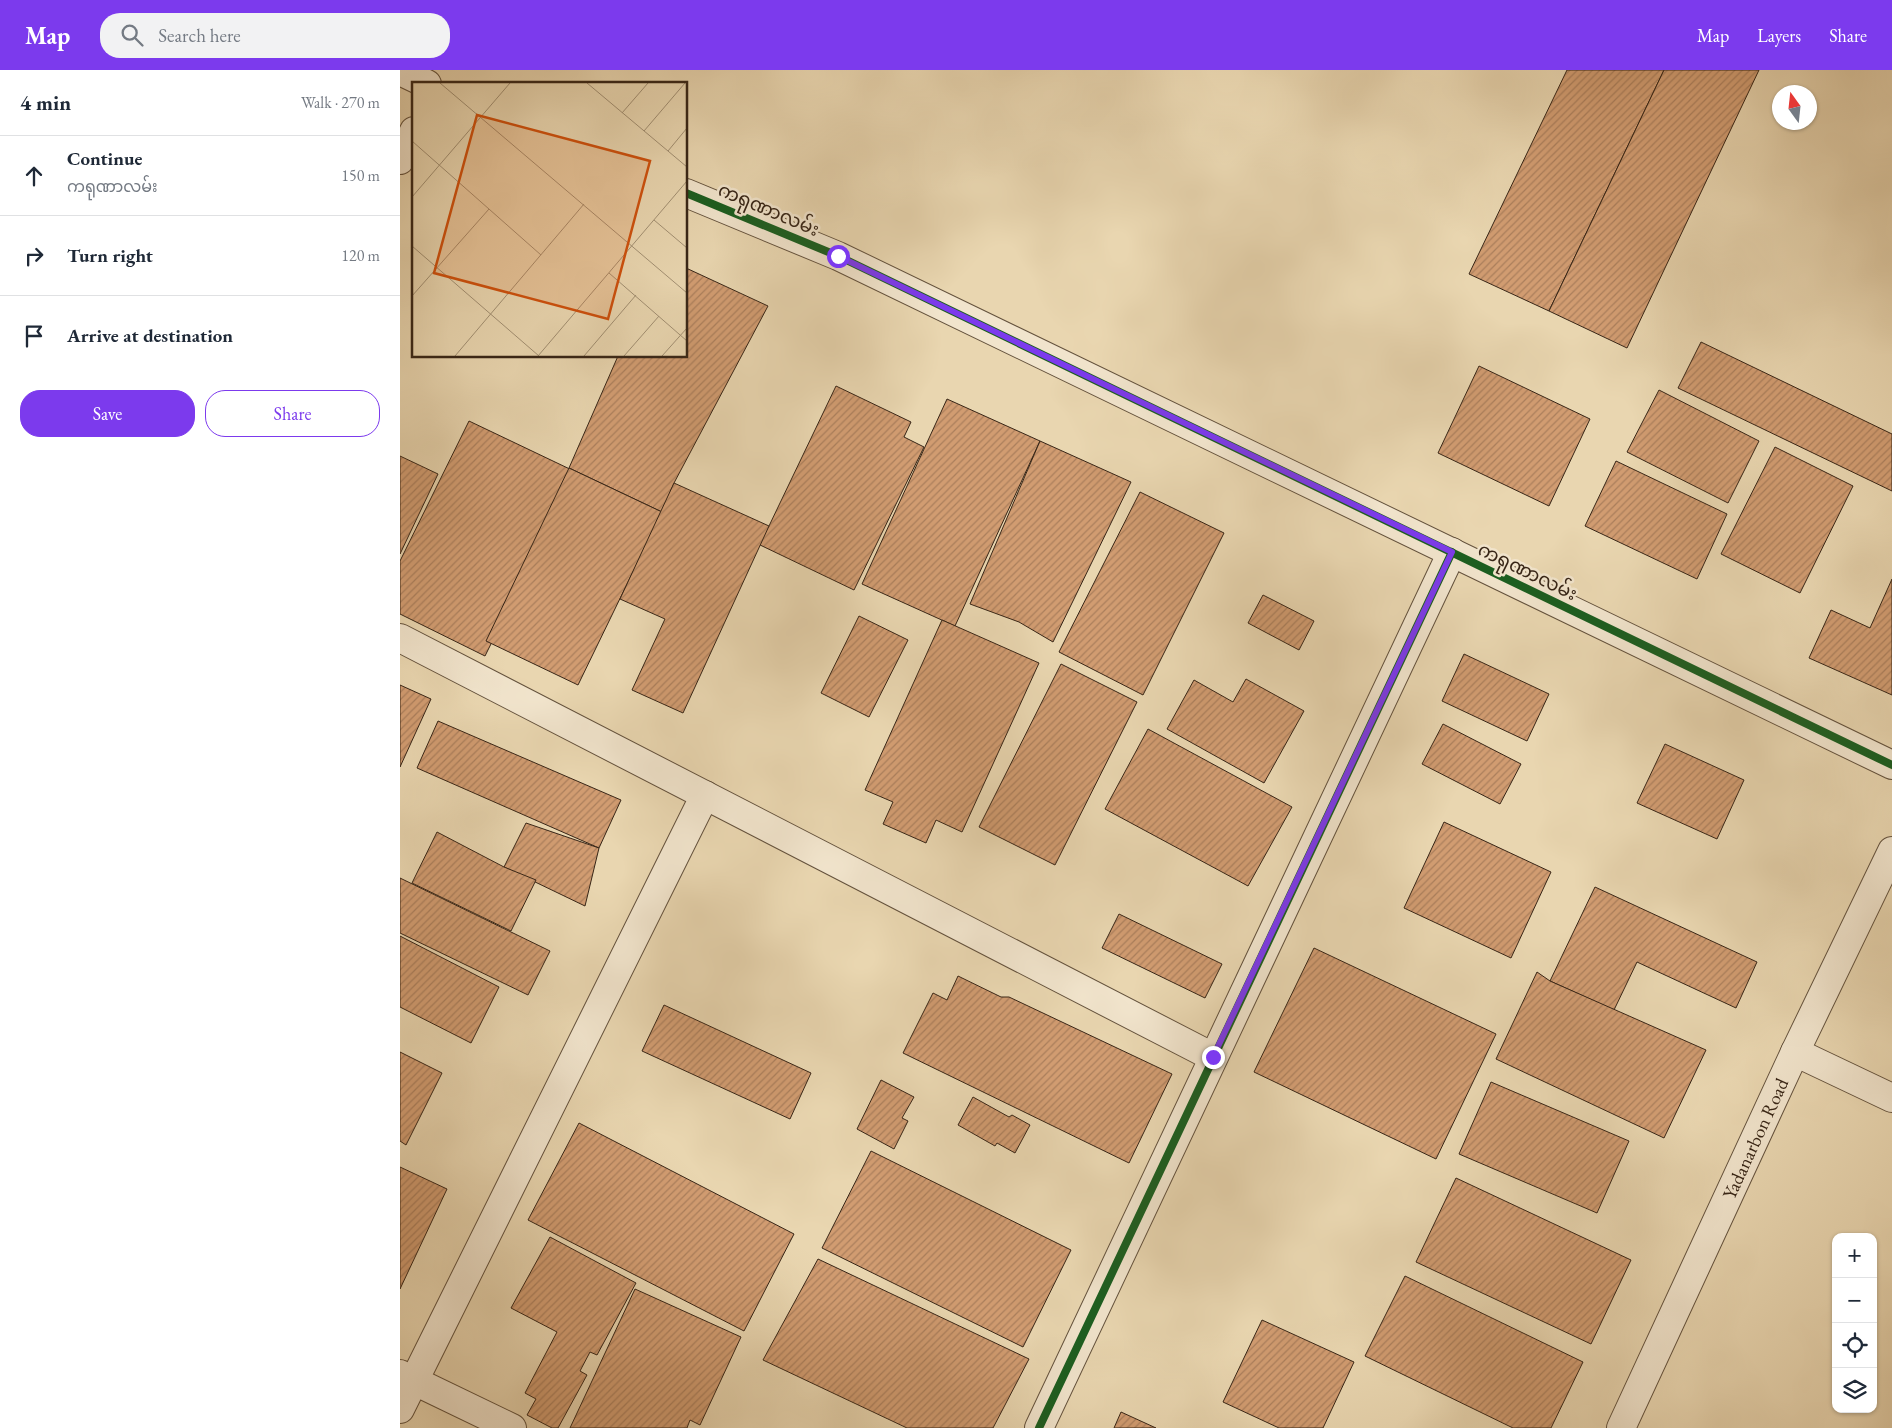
<!DOCTYPE html>
<html lang="en">
<head>
<meta charset="utf-8">
<style>
  body { margin:0; font-family:"EB Garamond","Noto Sans Myanmar",serif; background:#f2f2f3; color:#1f2937 }
  .controls { position:absolute; right:15px; bottom:15px; display:grid; overflow:hidden; border-radius:10px; box-shadow:0 1px 4px #0004 }
  .controls button { width:45px; height:45px; display:grid; place-items:center; padding:0; border:0; border-bottom:1px solid #e0e1e3; background:#fff; color:#1f2937; font:25px sans-serif }
  .compass { position:absolute; left:1372px; top:15px; width:45px; height:45px; border-radius:50%; background:#fff; box-shadow:0 1px 4px #0004; rotate:345deg }
  .stop { position:absolute; width:15px; height:15px; margin:-11px; border:4px solid #7c3aed; border-radius:50%; background:#fff }
  .stop.end { background:#7c3aed; border-color:#fff; box-shadow:0 1px 5px #0008 }
  .list { margin:0; padding:0; list-style:none }
  h2 { display:flex; justify-content:space-between; align-items:center; height:65px; margin:0; padding:0 20px; font-size:21px }
  h2 small { font-size:16px; font-weight:400; color:#747a83 }
  .list li { display:grid; grid-template-columns:32px 1fr auto; gap:15px; align-items:center; box-sizing:border-box; height:80px; padding:0 20px; border-top:1px solid #e0e1e3 }
  .list b { display:block; font-size:19px; white-space:nowrap }
  .list p { margin:0; font-size:16px; white-space:nowrap; color:#747a83 }
  .list em { font-size:16px; font-style:normal; color:#747a83 }
  .actions { display:flex; gap:10px; padding:15px 20px }
  .actions a { flex:1; padding:11px 0; border:1px solid #7c3aed; border-radius:20px; text-align:center; font-size:18px; color:#7c3aed }
  .actions .main { background:#7c3aed; color:#fff }
  .icon { flex:none; width:28px; height:28px; fill:none; stroke:currentColor; stroke-width:2; stroke-linecap:round; stroke-linejoin:round }
  .map { position:relative; flex:none; width:1492px; height:1358px; overflow:hidden }
  header { display:flex; align-items:center; gap:30px; box-sizing:border-box; height:70px; padding:0 25px; background:#7c3aed; color:#fff }
  header strong { font-size:24px }
  nav { display:flex; gap:28px; margin-inline-start:auto; font-size:18px }
  .search { width:350px; height:45px; background:#f2f2f3; display:flex; align-items:center; gap:12px; box-sizing:border-box; padding:0 18px; border-radius:20px; color:#747a83; font-size:19px }
  main { display:flex }
  aside { flex:1; background:#fff }
  .map>svg:first-child { display:block }
  .building { fill:url(#building-hatch); stroke:#382617 }
  .lines { fill:none; stroke-linecap:round; stroke-linejoin:round }
  .minor-casing { stroke:#64523d; stroke-width:30 }
  .minor { stroke:#f1e4cc; stroke-width:28 }
  .cycleway-casing { stroke:#f1e4cc; stroke-width:11 }
  .cycleway { stroke:#1b5e20; stroke-width:8 }
  .route { stroke:#7c3aed; stroke-width:6 }
  .labels { text-anchor:middle; stroke-width:5; stroke-linejoin:round; paint-order:stroke }
  .street-label { font-size:19px; fill:#382617; stroke:#f1e4cc }
  .inset-road { fill:none; stroke:#a29073; stroke-width:1 }
  .view { fill:#ce510e; fill-opacity:0.15; stroke:#ce510e; stroke-width:2.5 }
  .inset-edge { fill:none; stroke:#382617; stroke-width:2.5 }
</style>
</head>
<body>
<header>
<strong>Map</strong>
<div class="search"><svg class="icon" aria-label="search" viewBox="0 0 24 24"><circle cx="10" cy="10" r="6"/><path d="M15 15l6 6"/></svg>Search here</div>
<nav><a>Map</a><a>Layers</a><a>Share</a></nav>
</header>
<main>
<aside>
<h2>4 min<small>Walk · 270 m</small></h2>
<ul class="list">
<li><svg class="icon" aria-label="ahead" viewBox="0 0 24 24"><path d="M12 20V5M6 11l6-6 6 6"/></svg><div><b>Continue</b><p>ကရုဏာလမ်း</p></div><em>150 m</em></li>
<li><svg class="icon" aria-label="right" viewBox="0 0 24 24"><path d="M7 20v-9h11M14 6l5 5-5 5"/></svg><div><b>Turn right</b></div><em>120 m</em></li>
<li><svg class="icon" aria-label="arrive" viewBox="0 0 24 24"><path d="M6 21V4h12l-3 4 3 4H6"/></svg><div><b>Arrive at destination</b></div></li>
</ul>
<div class="actions"><a class="main">Save</a><a>Share</a></div>
</aside>
<div class="map">
<svg width="1492" height="1358" viewBox="0 0 1492 1358">
  <defs>
    <pattern id="building-hatch" width="6" height="6" patternUnits="userSpaceOnUse" patternTransform="scale(1.25)"><rect width="6" height="6" fill="#d19c71"/><path d="M-1 1l2-2M0 6l6-6M5 7l2-2" fill="none" stroke="#ab7f5c"/></pattern>
  </defs>
  <rect width="100%" height="100%" fill="#e9d6b0"/>
  <filter id="stains"><feTurbulence type="fractalNoise" baseFrequency=".004" numOctaves="4"/><feColorMatrix values="0 0 0 0 .2 0 0 0 0 .09 0 0 0 0 .02 0 0 0 .5 -.17"/></filter>
  <radialGradient id="worn" r=".72"><stop offset=".6" stop-color="#630" stop-opacity="0"/><stop offset="1" stop-color="#630" stop-opacity=".3"/></radialGradient>
  <g class="building">
    <polygon points="1167,0 1264,0 1149,241 1069,204"/>
    <polygon points="1264,0 1359,0 1227,278 1149,241"/>
    <polygon points="286,198 368,236 274,413 262,442 169,398 218,286 286,286"/>
    <polygon points="1301,272 1492,364 1492,421 1278,318"/>
    <polygon points="1079,296 1190,349 1149,436 1038,383"/>
    <polygon points="436,316 511,352 504,367 524,377 454,520 358,474 369,456"/>
    <polygon points="1259,320 1359,371 1328,433 1227,382"/>
    <polygon points="547,329 640,371 555,556 462,514"/>
    <polygon points="69,351 176,402 85,586 0,544 0,491"/>
    <polygon points="640,371 731,412 653,572 619,552 570,534"/>
    <polygon points="1375,377 1453,416 1400,523 1321,484"/>
    <polygon points="0,386 38,404 0,484"/>
    <polygon points="1216,391 1327,444 1297,509 1185,456"/>
    <polygon points="169,398 262,442 178,615 86,571"/>
    <polygon points="274,413 369,456 283,643 232,620 265,549 220,529"/>
    <polygon points="740,422 824,463 743,625 659,582"/>
    <polygon points="1492,509 1492,625 1409,588 1431,540 1470,558"/>
    <polygon points="863,525 914,551 899,580 848,553"/>
    <polygon points="459,546 508,570 469,647 421,623"/>
    <polygon points="542,550 639,593 562,762 536,750 526,773 483,754 493,732 465,720"/>
    <polygon points="1064,584 1149,624 1127,671 1042,631"/>
    <polygon points="661,594 737,632 655,795 579,757"/>
    <polygon points="846,609 904,641 864,713 767,659 794,610 833,632"/>
    <polygon points="0,615 31,629 0,697"/>
    <polygon points="38,651 221,730 199,778 17,698"/>
    <polygon points="1043,654 1121,694 1100,734 1022,694"/>
    <polygon points="748,659 892,737 848,816 705,739"/>
    <polygon points="1265,674 1344,710 1317,769 1237,733"/>
    <polygon points="1044,752 1151,802 1111,888 1004,838"/>
    <polygon points="126,753 199,778 185,836 104,797"/>
    <polygon points="37,762 104,797 136,810 111,861 12,813"/>
    <polygon points="0,808 150,881 128,925 0,863"/>
    <polygon points="1195,817 1357,892 1336,938 1237,892 1214,940 1150,911"/>
    <polygon points="719,844 822,894 805,928 702,878"/>
    <polygon points="0,866 99,917 71,973 0,937"/>
    <polygon points="914,878 1096,964 1036,1089 854,1002"/>
    <polygon points="1137,902 1150,911 1306,980 1264,1068 1096,989"/>
    <polygon points="558,906 601,927 609,927 772,1004 729,1093 503,983 533,923 547,930"/>
    <polygon points="264,935 411,1003 390,1049 242,981"/>
    <polygon points="0,982 42,1003 6,1075 0,1071"/>
    <polygon points="481,1010 514,1027 502,1048 508,1051 494,1079 457,1059"/>
    <polygon points="1091,1012 1229,1071 1197,1143 1059,1084"/>
    <polygon points="573,1027 609,1047 612,1045 630,1055 615,1083 597,1073 595,1076 558,1055"/>
    <polygon points="179,1053 394,1164 344,1261 128,1150"/>
    <polygon points="471,1081 671,1180 623,1277 422,1178"/>
    <polygon points="0,1097 47,1119 0,1219"/>
    <polygon points="1056,1108 1231,1190 1191,1274 1016,1192"/>
    <polygon points="150,1167 236,1213 197,1285 190,1282 180,1301 187,1305 158,1358 152,1358 127,1345 136,1329 125,1323 157,1262 111,1238"/>
    <polygon points="418,1189 629,1289 593,1358 507,1358 363,1290"/>
    <polygon points="1005,1206 1183,1292 1151,1358 1113,1358 965,1286"/>
    <polygon points="235,1219 341,1267 300,1355 290,1350 287,1358 170,1358"/>
    <polygon points="862,1250 954,1292 923,1358 879,1358 823,1332"/>
    <polygon points="721,1342 756,1358 714,1358"/>
  </g>
  <g class="lines">
    <g class="minor-casing">
      <g id="minor">
        <polyline points="0,1 27,14"/>
        <polyline points="0,90 14,61"/>
        <polyline points="286,123 438,186 1492,695"/>
        <polyline points="0,568 813,987"/>
        <polyline points="1395,982 1492,1028"/>
        <polyline points="0,1304 112,1358"/>
        <polyline points="0,1339 305,725"/>
        <polyline points="639,1358 1052,482"/>
        <path id="s1" d="M1221,1358L1395,982L1492,781"/>
      </g>
    </g>
    <use href="#minor" class="minor"/>
    <g class="cycleway-casing">
      <g id="cycleway">
        <polyline points="286,123 438,186 1492,695"/>
        <polyline points="639,1358 1052,482"/>
      </g>
    </g>
    <use href="#cycleway" class="cycleway"/>
  </g>
  <g class="lines">
    <polyline class="route" points="438,186 1052,482 813,987"/>
  </g>
  <g class="labels">
    <g class="street-label">
      <text transform="translate(369 139) rotate(23)" y="7">ကရုဏာလမ်း</text>
      <text transform="translate(1128 501) rotate(26)" y="7">ကရုဏာလမ်း</text>
      <text dy="7" stroke="none"><textPath href="#s1" startOffset="319">Yadanarbon Road</textPath></text>
    </g>
  </g>
  <g transform="translate(12 12)">
    <rect width="275" height="275" fill="#e9d6b0"/>
    <path class="inset-road" d="M28,1L275,211M175,1L275,85M210,31L236,1M232,49L273,1M0,59L129,173M256,69L275,46M0,115L98,1M242,138L275,166M0,164L127,274M197,191L275,259M0,214L77,127M43,274L172,122M126,274L275,99M172,274L224,213M212,274L247,234M250,274L275,246"/>
    <path class="view" d="M65,33L238,79L196,237L22,191Z"/>
    <rect width="275" height="275" class="inset-edge"/>
  </g>
  <rect width="100%" height="100%" filter="url(#stains)"/>
  <rect width="100%" height="100%" fill="url(#worn)"/>
</svg>
<div class="controls">
<button>+</button>
<button>−</button>
<button><svg class="icon" aria-label="locate" viewBox="0 0 24 24"><circle cx="12" cy="12" r="6"/><path d="M12 2v4M12 18v4M2 12h4M18 12h4"/></svg></button>
<button><svg class="icon" aria-label="layers" viewBox="0 0 24 24"><path d="M12 4l9 5-9 5-9-5zM3 14l9 5 9-5"/></svg></button>
</div>
<svg class="compass" viewBox="-18 -18 36 36"><path d="M0-13l5 13h-10z" fill="#e53935"/><path d="M0 13l5-13h-10z" fill="#747a83"/></svg>
<div class="stop" style="left:438px;top:186px"></div>
<div class="stop end" style="left:813px;top:987px"></div>
</div>
</main>
</body>
</html>
